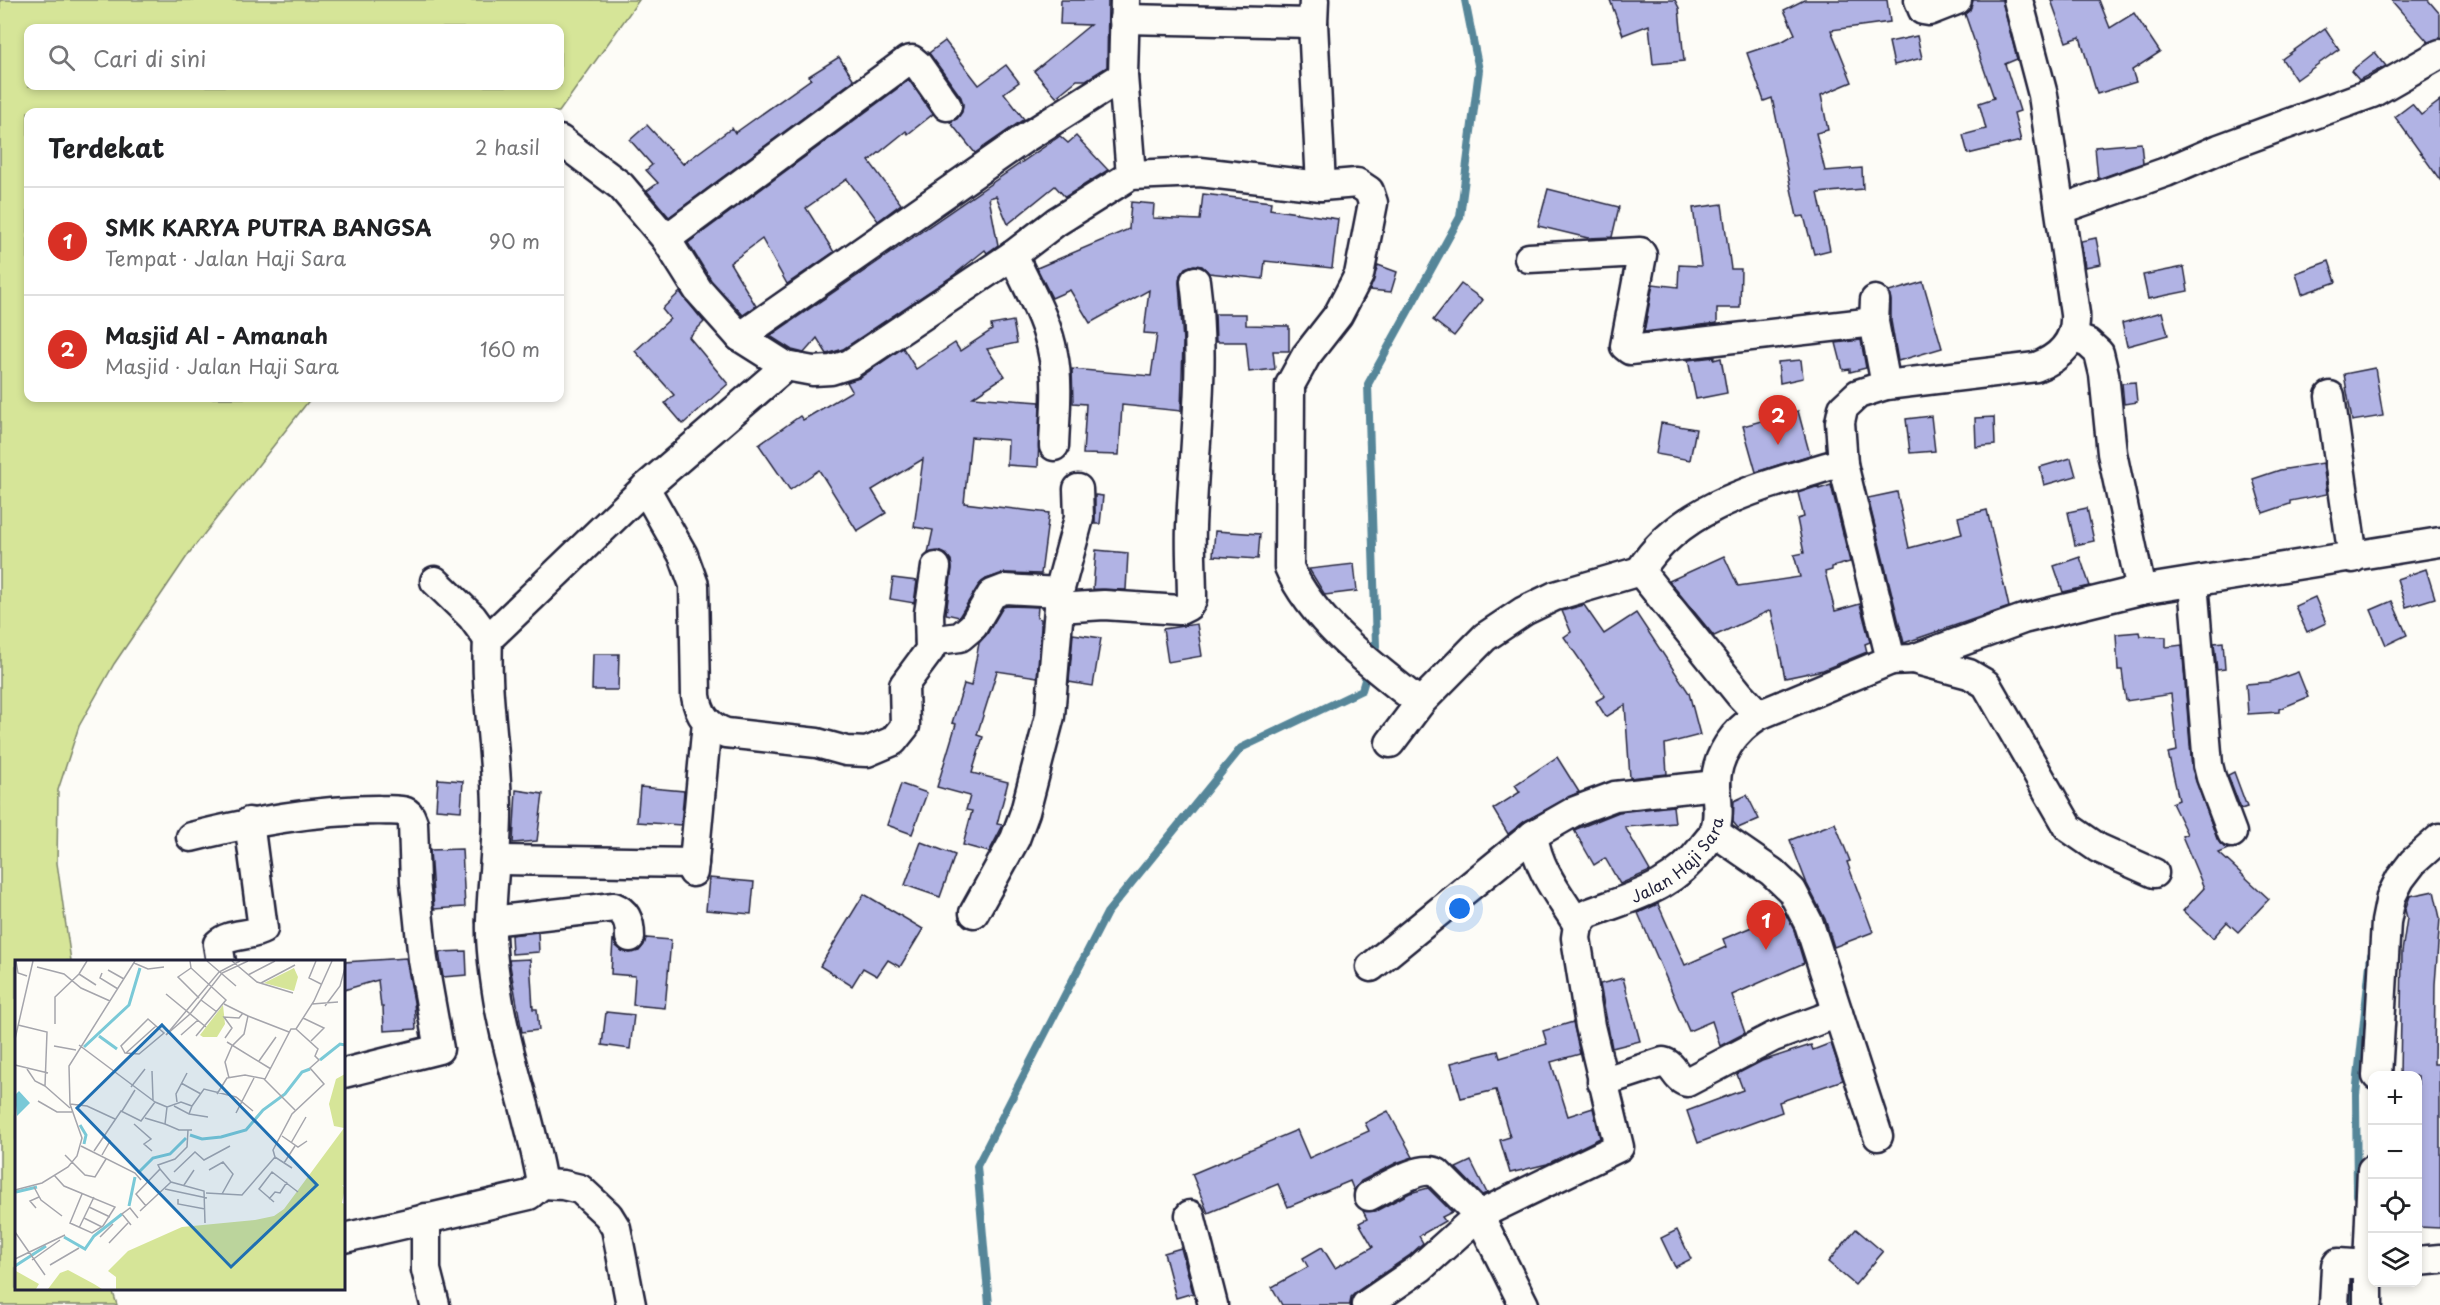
<!DOCTYPE html>
<html lang="id">
<head>
<meta charset="utf-8">
<style>
  body { margin:0; font-family:"Playpen Sans",sans-serif; background:#f2f2f2; color:#202124 }
  .controls { position:absolute; right:18px; bottom:18px; display:grid; overflow:hidden; border-radius:12px; box-shadow:0 3px 9px #0003 }
  .controls button { width:54px; height:54px; display:grid; place-items:center; padding:0; border:0; border-bottom:2px solid #e0e0e0; background:#fff; color:#202124; font:30px sans-serif }
  .you { position:absolute; left:1460px; top:909px; width:21px; height:21px; margin:-15px; border:4px solid #fff; border-radius:50%; background:#1a73e8; box-shadow:0 0 0 9px #1a73e833 }
  .badge { display:grid; place-items:center; width:39px; height:39px; border-radius:50%; background:#d93025; color:#fff; font-size:20px; font-weight:700 }
  .pin { position:absolute; translate:-50% -50px; filter:drop-shadow(0 2px 3px #0008) }
  .pin::after { content:''; position:absolute; top:32px; width:21px; height:18px; background:inherit; clip-path:polygon(0 0,100% 0,50% 100%) }
  .list { margin:0; padding:0; list-style:none }
  h2 { display:flex; justify-content:space-between; align-items:center; height:78px; margin:0; padding:0 24px; font-size:26px }
  h2 small { font-size:20px; font-weight:400; color:#757577 }
  .list li { display:grid; grid-template-columns:39px 1fr auto; gap:18px; align-items:center; box-sizing:border-box; height:108px; padding:0 24px; border-top:2px solid #e0e0e0 }
  .list b { display:block; font-size:22px; white-space:nowrap }
  .list p { margin:0; font-size:20px; white-space:nowrap; color:#757577 }
  .list em { font-size:20px; font-style:normal; color:#757577 }
  .icon { flex:none; width:33px; height:33px; fill:none; stroke:currentColor; stroke-width:2; stroke-linecap:round; stroke-linejoin:round }
  .map { position:relative; flex:none; width:2440px; height:1305px; overflow:hidden }
  .search { position:absolute; background:#fff; box-shadow:0 3px 9px #0003; left:24px; top:24px; width:540px; height:66px; display:flex; align-items:center; gap:15px; box-sizing:border-box; padding:0 21px; border-radius:12px; color:#757577; font-size:22px }
  .panel { position:absolute; background:#fff; box-shadow:0 3px 9px #0003; left:24px; top:108px; width:540px; height:294px; border-radius:12px }
  .map>svg:first-child { display:block }
  .green { fill:#d6e598; stroke:#7c846a; stroke-width:1.5; fill-rule:evenodd }
  .lines { fill:none; stroke-linecap:round; stroke-linejoin:round }
  .stream { stroke:#578699; stroke-width:8 }
  .building { fill:#b1b3e4; stroke:#22223b; stroke-width:1.5 }
  .minor-casing { stroke:#22223b; stroke-width:33 }
  .minor { stroke:#fdfcf7; stroke-width:28 }
  .labels { text-anchor:middle; stroke-width:4.5; stroke-linejoin:round; paint-order:stroke }
  .street-label { font-size:16px; fill:#22223b; stroke:#fdfcf7 }
  .inset-river { fill:none; stroke:#7ac9d7; stroke-width:3 }
  .inset-road { fill:none; stroke:#a5a5ac; stroke-width:1.5 }
  .view { fill:#1f6fb2; fill-opacity:0.15; stroke:#1f6fb2; stroke-width:3 }
  .inset-edge { fill:none; stroke:#22223b; stroke-width:3 }
</style>
</head>
<body>
<div class="map">
<svg width="2440" height="1305" viewBox="0 0 2440 1305">
  <rect width="100%" height="100%" fill="#fdfcf7"/>
  <filter id="ink" filterUnits="userSpaceOnUse"><feTurbulence type="fractalNoise" baseFrequency=".0167" numOctaves="2"/><feDisplacementMap in="SourceGraphic" scale="12" xChannelSelector="R" yChannelSelector="G"/><feConvolveMatrix kernelMatrix="1 2 1 2 8 2 1 2 1" color-interpolation-filters="sRGB"/></filter>
  <g filter="url(#ink)">
    <path class="green" d="M0,0H639L559,112H28V398H311L190,552L114,664L79,726L58,790L57,863L71,961L16,962V1288L112,1289L117,1305H0ZM28,28H560V86H28Z"/>
    <g class="lines">
      <g class="stream">
        <polyline points="1372,658 1376,646 1368,384 1460,217 1479,70 1465,0"/>
        <polyline points="2357,1195 2356,1095 2371,955"/>
        <polyline points="989,1305 977,1166 1107,913 1241,748 1362,690 1368,670"/>
        <polyline points="2353,1305 2354,1282"/>
      </g>
    </g>
    <g class="building">
      <polygon points="1061,0 1108,0 1107,67 1086,80 1077,80 1056,97 1034,71 1090,25 1060,24"/>
      <polygon points="1610,0 1675,0 1679,8 1684,61 1653,64 1649,25 1623,35"/>
      <polygon points="1804,0 1887,0 1890,22 1831,30 1852,82 1821,95 1828,130 1816,133 1825,171 1862,168 1863,189 1818,193 1830,250 1814,254 1804,216 1797,217 1772,98 1764,101 1747,53 1783,41 1795,34 1784,10"/>
      <polygon points="1973,0 2002,0 2017,59 2005,64 2020,111 2014,113 2021,141 1968,154 1963,135 1986,129 1979,103 1994,98 1965,14 1970,10"/>
      <polygon points="2051,0 2099,0 2110,28 2134,13 2160,52 2132,70 2136,82 2097,94 2080,37 2066,42"/>
      <polygon points="2391,0 2428,0 2440,14 2440,38 2428,42"/>
      <polygon points="2325,28 2339,49 2296,80 2282,59"/>
      <polygon points="1917,36 1922,58 1894,65 1889,42"/>
      <polygon points="945,41 979,85 1006,65 1019,82 1004,93 1024,119 975,153 950,122 957,119 962,112 963,104 961,97 929,53"/>
      <polygon points="2375,52 2386,66 2359,80 2351,71"/>
      <polygon points="839,57 854,80 669,217 647,191 658,183 646,170 652,165 630,140 647,125 683,164 732,128 735,133 811,79 809,76"/>
      <polygon points="909,80 933,114 908,134 906,131 869,161 901,204 878,221 847,179 806,208 834,252 787,284 762,239 730,263 756,306 743,315 711,280 688,243"/>
      <polygon points="2440,101 2440,180 2395,117 2412,104 2421,115"/>
      <polygon points="1060,136 1068,143 1076,136 1108,170 1065,197 1055,186 1008,224 996,196 989,198 998,245 987,253 985,250 954,275 843,349 827,354 817,338 804,353 792,350 770,336"/>
      <polygon points="2141,143 2143,163 2098,179 2095,147"/>
      <polygon points="1548,189 1619,207 1612,237 1588,238 1538,226"/>
      <polygon points="1203,194 1271,202 1270,209 1338,219 1332,268 1265,261 1263,279 1209,273 1202,266 1194,265 1185,268 1180,275 1179,283 1183,342 1181,411 1122,405 1119,455 1083,454 1086,404 1073,403 1072,369 1151,376 1157,334 1144,333 1149,290 1090,323 1070,290 1052,298 1037,268 1129,229 1131,202 1154,204 1153,218 1200,220"/>
      <polygon points="1722,204 1731,269 1741,269 1740,308 1717,308 1717,323 1644,332 1653,284 1678,287 1679,265 1701,266 1693,208"/>
      <polygon points="2096,238 2101,264 2085,267 2081,241"/>
      <polygon points="2329,261 2336,282 2302,294 2296,273"/>
      <polygon points="1378,265 1397,272 1391,292 1370,290"/>
      <polygon points="2184,267 2188,291 2148,299 2143,275"/>
      <polygon points="1923,282 1942,348 1898,361 1891,321 1891,301 1889,292"/>
      <polygon points="1461,284 1483,300 1454,336 1433,320"/>
      <polygon points="680,292 704,322 689,337 728,384 683,424 665,403 674,395 635,351 670,319 662,309"/>
      <polygon points="2162,312 2168,335 2127,346 2122,323"/>
      <polygon points="1215,314 1246,314 1246,325 1289,326 1289,351 1273,351 1275,369 1249,372 1246,342 1216,342"/>
      <polygon points="1013,321 1017,343 987,349 1005,376 973,397 1040,402 1038,467 1007,465 1008,440 971,437 964,503 1049,513 1041,574 1005,573 986,579 978,586 959,617 946,614 952,569 951,560 946,554 939,551 928,553 933,530 914,527 923,459 872,490 886,513 857,531 819,470 790,490 759,445 800,416 803,420 852,391 847,382 859,378 903,348 916,369 955,343 960,351 992,330 991,325"/>
      <polygon points="1861,340 1866,368 1850,372 1850,369 1843,370 1836,343"/>
      <polygon points="1715,357 1714,360 1721,358 1727,393 1696,399 1688,360"/>
      <polygon points="1801,360 1803,378 1780,383 1778,362"/>
      <polygon points="2375,368 2383,416 2352,421 2344,374"/>
      <polygon points="2135,382 2137,402 2124,404 2122,383"/>
      <polygon points="1798,411 1810,455 1756,472 1743,426"/>
      <polygon points="1931,416 1935,451 1910,453 1906,419"/>
      <polygon points="1994,417 1995,445 1976,447 1975,418"/>
      <polygon points="1661,423 1696,429 1690,460 1656,454"/>
      <polygon points="2071,458 2076,476 2044,485 2040,467"/>
      <polygon points="2323,463 2327,494 2290,501 2290,504 2263,513 2253,479 2280,470"/>
      <polygon points="1831,485 1850,562 1832,567 1832,570 1825,572 1835,611 1860,604 1870,642 1865,644 1867,652 1823,670 1785,678 1771,610 1714,636 1669,581 1724,556 1738,586 1800,577 1794,555 1804,553 1797,519 1804,517 1798,493 1819,486 1819,489"/>
      <polygon points="1897,492 1909,548 1962,534 1958,517 1987,510 2009,607 1904,643 1868,498"/>
      <polygon points="1095,495 1103,496 1100,524 1095,524"/>
      <polygon points="2087,508 2094,541 2075,545 2068,512"/>
      <polygon points="1215,531 1260,534 1258,559 1213,556"/>
      <polygon points="1096,550 1128,553 1126,590 1093,589"/>
      <polygon points="2080,557 2090,586 2063,592 2054,566"/>
      <polygon points="1354,564 1357,591 1325,595 1309,569"/>
      <polygon points="2426,569 2435,598 2406,607 2397,579"/>
      <polygon points="893,578 917,581 914,603 890,599"/>
      <polygon points="2315,597 2326,623 2307,632 2295,606"/>
      <polygon points="2392,601 2407,635 2386,645 2371,610"/>
      <polygon points="1584,605 1604,634 1636,613 1689,693 1700,735 1665,744 1667,774 1630,778 1625,705 1606,717 1596,701 1605,696 1564,637 1571,632 1562,611"/>
      <polygon points="1008,606 1038,607 1037,618 1041,619 1041,628 1037,677 997,671 977,735 983,737 972,773 1008,782 997,824 1003,825 989,852 963,845 972,811 966,810 970,796 937,787 956,724 952,723 964,684 971,686 979,643 987,634 1003,607"/>
      <polygon points="1197,624 1202,656 1168,662 1163,629"/>
      <polygon points="2139,632 2140,636 2166,637 2166,647 2182,645 2192,769 2217,839 2221,845 2229,849 2219,853 2269,899 2238,932 2227,922 2213,938 2183,911 2204,888 2182,836 2187,834 2172,803 2179,800 2168,753 2177,751 2171,694 2126,701 2122,670 2118,670 2116,634"/>
      <polygon points="1073,634 1101,638 1093,686 1069,682"/>
      <polygon points="2223,642 2225,669 2217,670 2214,643"/>
      <polygon points="593,654 619,654 618,690 592,690"/>
      <polygon points="2298,672 2308,697 2279,709 2279,712 2248,714 2246,684 2270,682"/>
      <polygon points="1557,757 1579,792 1525,821 1508,834 1493,809 1520,792 1515,785"/>
      <polygon points="2234,772 2247,807 2241,809 2228,775"/>
      <polygon points="438,779 463,781 461,811 436,809"/>
      <polygon points="901,784 927,793 912,834 887,825"/>
      <polygon points="640,787 684,791 681,825 637,822"/>
      <polygon points="516,790 543,794 537,841 513,843"/>
      <polygon points="1747,795 1759,819 1738,828 1733,822 1734,801"/>
      <polygon points="1673,806 1675,823 1625,827 1650,871 1620,884 1605,858 1594,865 1574,830 1619,812"/>
      <polygon points="1835,823 1850,861 1847,862 1873,932 1834,947 1825,919 1807,884 1790,840"/>
      <polygon points="921,842 955,855 940,897 905,885"/>
      <polygon points="462,849 465,907 434,909 430,850"/>
      <polygon points="709,878 754,882 751,914 706,910"/>
      <polygon points="2434,891 2440,918 2435,984 2434,1064 2440,1064 2440,1228 2418,1227 2418,1076 2400,1076 2402,952 2407,918 2405,910 2410,896"/>
      <polygon points="864,894 923,929 900,967 888,960 877,976 863,968 852,986 820,966"/>
      <polygon points="1658,904 1685,965 1726,947 1723,939 1785,913 1794,930 1804,963 1732,995 1745,1033 1720,1046 1712,1021 1689,1031 1638,913"/>
      <polygon points="538,932 539,952 512,954 511,935"/>
      <polygon points="646,938 671,940 665,1008 633,1005 635,976 611,974 613,939 616,946 622,951 630,953 639,951 644,945"/>
      <polygon points="466,951 467,975 443,977 439,952"/>
      <polygon points="406,958 414,1002 416,1029 384,1031 383,1007 381,1007 378,980 344,990 344,962"/>
      <polygon points="530,959 533,1009 537,1009 539,1030 522,1032 509,960"/>
      <polygon points="1623,978 1640,1041 1612,1048 1600,984"/>
      <polygon points="606,1012 634,1015 630,1049 602,1045"/>
      <polygon points="1573,1022 1580,1054 1551,1062 1568,1116 1593,1108 1600,1138 1547,1164 1510,1173 1500,1140 1510,1137 1496,1090 1461,1098 1451,1063 1498,1051 1500,1058 1547,1044 1543,1031"/>
      <polygon points="1831,1043 1843,1080 1779,1102 1782,1112 1698,1143 1687,1111 1743,1090 1737,1074 1762,1061 1811,1045 1813,1050"/>
      <polygon points="1388,1111 1413,1157 1396,1163 1361,1181 1354,1191 1350,1181 1288,1207 1278,1184 1208,1213 1192,1174 1297,1130 1309,1158 1369,1131 1365,1123"/>
      <polygon points="1471,1161 1487,1193 1482,1195 1456,1168"/>
      <polygon points="1428,1188 1452,1212 1442,1217 1445,1221 1419,1236 1423,1243 1410,1255 1356,1292 1351,1297 1350,1305 1282,1305 1272,1287 1308,1267 1303,1258 1322,1247 1335,1268 1373,1247 1359,1223 1367,1219 1363,1211 1376,1211 1410,1193"/>
      <polygon points="1856,1229 1883,1252 1855,1285 1828,1262"/>
      <polygon points="1677,1230 1691,1259 1675,1267 1661,1238"/>
      <polygon points="1181,1248 1193,1293 1176,1298 1164,1253"/>
    </g>
    <g class="lines">
      <g class="minor-casing">
        <g id="minor">
          <polyline points="1125,0 1123,76 1131,175"/>
          <polyline points="1314,0 1313,23 1321,186"/>
          <polyline points="1919,0 1923,10 1929,11 1957,0"/>
          <polyline points="1124,19 1313,23"/>
          <path d="M560,140L621,186L666,239L698,290L740,337L786,366L813,371L831,370L850,364L1013,255L1056,222L1131,175L1200,172L1321,186L1357,183L1369,191L1373,203L1359,275L1338,315L1306,356L1290,385L1289,567C1311,620 1375,668 1420,703"/>
          <polyline points="2061,209 2166,172 2219,149 2372,93 2440,54"/>
          <polyline points="666,239 907,61 912,60 918,65 947,106"/>
          <path d="M1013,255C1027,287 1047,319 1053,354C1059,383 1055,416 1054,446"/>
          <polyline points="1529,258 1640,252 1642,255 1625,346 1630,350 1874,322"/>
          <polyline points="1875,300 1874,322 1886,385"/>
          <polyline points="740,337 1022,140 1123,76"/>
          <polyline points="2072,337 2088,343 2099,353 2104,374 2112,453 2141,590"/>
          <polyline points="2330,396 2353,558"/>
          <path d="M645,488L683,555L694,585L696,696C699,715 707,726 726,733L817,743L846,751L867,752L893,741L905,726L904,685L930,650L929,613L936,567"/>
          <path d="M1640,571C1681,504 1765,486 1836,464H1843"/>
          <polyline points="435,581 472,617 488,639"/>
          <polyline points="2193,583 2208,765 2211,777 2232,833"/>
          <polyline points="1059,608 1059,592 1079,518 1078,489"/>
          <polyline points="930,641 960,637 973,626 992,594 1005,589 1059,592"/>
          <polyline points="1913,659 1969,674 1986,684 2069,828 2098,848 2154,873"/>
          <polyline points="1891,660 1913,659 2023,619 2141,590 2440,542"/>
          <path d="M1759,715L1891,660L1843,464L1840,422L1843,408L1858,394L1886,385L2036,367C2060,358 2077,341 2075,314L2043,95L2018,0"/>
          <polyline points="1390,743 1420,703 1485,637 1524,611 1555,596 1640,571"/>
          <polyline points="1714,832 1772,872 1792,891 1809,924 1878,1136"/>
          <path d="M191,837C252,822 314,810 378,810C386,811 398,809 406,812C411,814 411,819 413,823L415,882L423,960L439,1049L344,1073"/>
          <polyline points="496,860 694,863"/>
          <polyline points="693,872 707,722"/>
          <path d="M974,913L1015,839L1025,812L1050,716L1059,608L1104,605L1180,610L1188,606L1192,600C1192,575 1190,551 1191,527C1194,445 1206,362 1195,281"/>
          <path d="M491,921L614,907C627,912 630,923 630,937"/>
          <path d="M1578,925C1559,895 1538,870 1533,835L1575,811L1615,796L1716,785"/>
          <path d="M221,962L218,944C229,933 249,937 263,929L249,822"/>
          <polyline points="1371,967 1533,835"/>
          <polyline points="2377,1076 2386,922 2391,897 2400,879 2413,862 2440,838"/>
          <path d="M1602,1082L1663,1062C1674,1064 1675,1079 1687,1082L1773,1037L1838,1013"/>
          <polyline points="2372,1170 2368,1265 2372,1265"/>
          <polyline points="542,1184 563,1185 580,1189 608,1215 616,1228 631,1305"/>
          <path d="M1369,1196C1385,1188 1421,1164 1437,1173L1479,1215L1524,1305"/>
          <polyline points="1190,1215 1213,1305"/>
          <polyline points="426,1218 426,1270 435,1305"/>
          <path d="M344,1238L529,1195L542,1184C532,1121 508,1061 498,998C494,973 490,946 491,921C492,884 497,848 497,812C497,754 485,696 488,639L645,488L786,366"/>
          <polyline points="2418,1261 2440,1259"/>
          <path id="s1" d="M1366,1305L1420,1268L1479,1215L1619,1147L1590,1026L1576,938L1578,925L1587,914C1634,896 1671,889 1703,847C1706,842 1712,837 1714,832C1720,818 1717,801 1716,786C1715,756 1735,730 1759,715L1740,695L1640,571"/>
          <polyline points="2334,1305 2336,1266 2338,1263 2368,1265 2368,1305"/>
        </g>
      </g>
      <use href="#minor" class="minor"/>
    </g>
  </g>
  <g class="labels">
    <g class="street-label">
      <text dy="6" stroke="none"><textPath href="#s1" startOffset="650">Jalan Haji Sara</textPath></text>
    </g>
  </g>
  <g transform="translate(15 960)">
    <rect width="330" height="330" fill="#fdfcf7"/>
    <path d="M279,8L283,17L279,31L249,23ZM208,45L210,64L202,77H188L185,75ZM330,114V226L327,225L330,228L327,243L330,244V329H101V317L93,311L113,291L167,267L240,260L259,256L269,249L329,168L319,166L314,144L321,119ZM53,310L79,324L87,329H33L45,313ZM1,311L24,324L21,329H0Z" fill="#d6e598"/>
    <path d="M4,131L15,143L2,156L0,135Z" fill="#7ac9d7"/>
    <path class="inset-river" d="M84,76L102,89M69,87L114,45L125,8M305,100L325,84L330,85M65,165L71,175L69,184M175,175L187,179L206,177L231,170L248,150L270,134L287,112L295,109M123,213L138,198L155,194L171,178M1,232L22,227M114,246L120,217M49,277L70,289L79,276L107,254M0,306L31,286"/>
    <path class="inset-road" d="M1,1L3,13L12,16M175,1L176,8L211,40L181,76M192,1L221,26M217,1L242,22L278,33M225,1L204,12L151,75L175,54L207,13L233,1M301,1L294,18L306,24M119,3L133,9L149,7M22,7L49,14L66,28L95,41M176,8L163,17L184,38M93,10L109,19M87,13L85,18L103,29M64,14L81,25M233,15L260,1M246,23L280,5M151,34L191,67M186,40L202,52M209,44L233,56L229,74L217,86L210,102L214,118M297,44L323,42M310,46L325,26L330,8M233,56L274,72M288,58L309,68L296,81M133,59L149,73L124,94L110,93L106,86ZM40,64V37L64,14L72,1M3,65L32,72L30,126L55,148M166,75L183,60M210,78L217,68L209,57L224,58L228,53M0,79L18,1M212,82L256,109M64,85L140,142M39,86L61,90M111,93L141,66M244,101L261,77M0,105L33,113M12,109L20,121L30,126M137,111L138,140M249,119L280,150M166,123L186,134M116,127L130,109M202,134L212,118L230,115L250,119L276,69H281L299,41L317,1M23,141L42,152H57M162,142L161,134L172,113M55,144L72,146L100,159M159,146L174,154L177,146M107,151L120,130M221,153L239,118M174,154L193,157M130,158L150,164M119,164L136,179L129,184L137,191M150,164L152,147L166,142L177,146L189,129L221,137L238,151M150,164L164,170H177M267,176L283,187L292,181M276,183L291,157M66,186L120,213L126,220M79,191L106,151L126,161L140,142L152,147M50,195L70,215L80,217L91,199M87,195L95,181L88,177M260,197L258,190L277,154L309,124L295,108L304,100L300,96L303,89L281,69M269,203L280,186M145,209L156,222L189,231L190,263M194,210L208,202L218,214L207,234M159,212L180,192L189,200L215,186M39,215L49,226L100,247L88,266L77,273L55,263L67,234M169,225L179,210M19,227L26,240L47,256M150,229L192,238M0,230L27,223L53,207L62,196L67,178L55,144L54,106L120,1M191,233L227,235L260,197L277,208M163,239V244L190,249M254,239L260,232L265,233L272,222M259,242L244,229L257,212L283,232M131,246L121,234L145,209L143,205L160,199L172,187L173,170M74,247L95,257M21,248L15,241L24,237M125,251L156,222M69,258L87,267M116,265L107,254L115,248L123,258M64,268L79,237M0,272L30,315M85,277L98,264M94,283L113,263M0,299L50,275M17,300L45,280M35,305L64,288"/>
    <path class="view" d="M147,65L302,225L216,307L62,148Z"/>
    <rect width="330" height="330" class="inset-edge"/>
  </g>
</svg>
<div class="controls">
<button>+</button>
<button>−</button>
<button><svg class="icon" aria-label="locate" viewBox="0 0 24 24"><circle cx="12" cy="12" r="6"/><path d="M12 2v4M12 18v4M2 12h4M18 12h4"/></svg></button>
<button><svg class="icon" aria-label="layers" viewBox="0 0 24 24"><path d="M12 4l9 5-9 5-9-5zM3 14l9 5 9-5"/></svg></button>
</div>
<div class="you"></div>
<div class="pin badge" style="left:1766px;top:950px">1</div>
<div class="pin badge" style="left:1778px;top:445px">2</div>
<div class="search"><svg class="icon" aria-label="search" viewBox="0 0 24 24"><circle cx="10" cy="10" r="6"/><path d="M15 15l6 6"/></svg>Cari di sini</div>
<section class="panel">
<h2>Terdekat<small>2 hasil</small></h2>
<ul class="list">
<li><span class="badge">1</span><div><b>SMK KARYA PUTRA BANGSA</b><p>Tempat · Jalan Haji Sara</p></div><em>90 m</em></li>
<li><span class="badge">2</span><div><b>Masjid Al - Amanah</b><p>Masjid · Jalan Haji Sara</p></div><em>160 m</em></li>
</ul>
</section>
</div>
</body>
</html>
